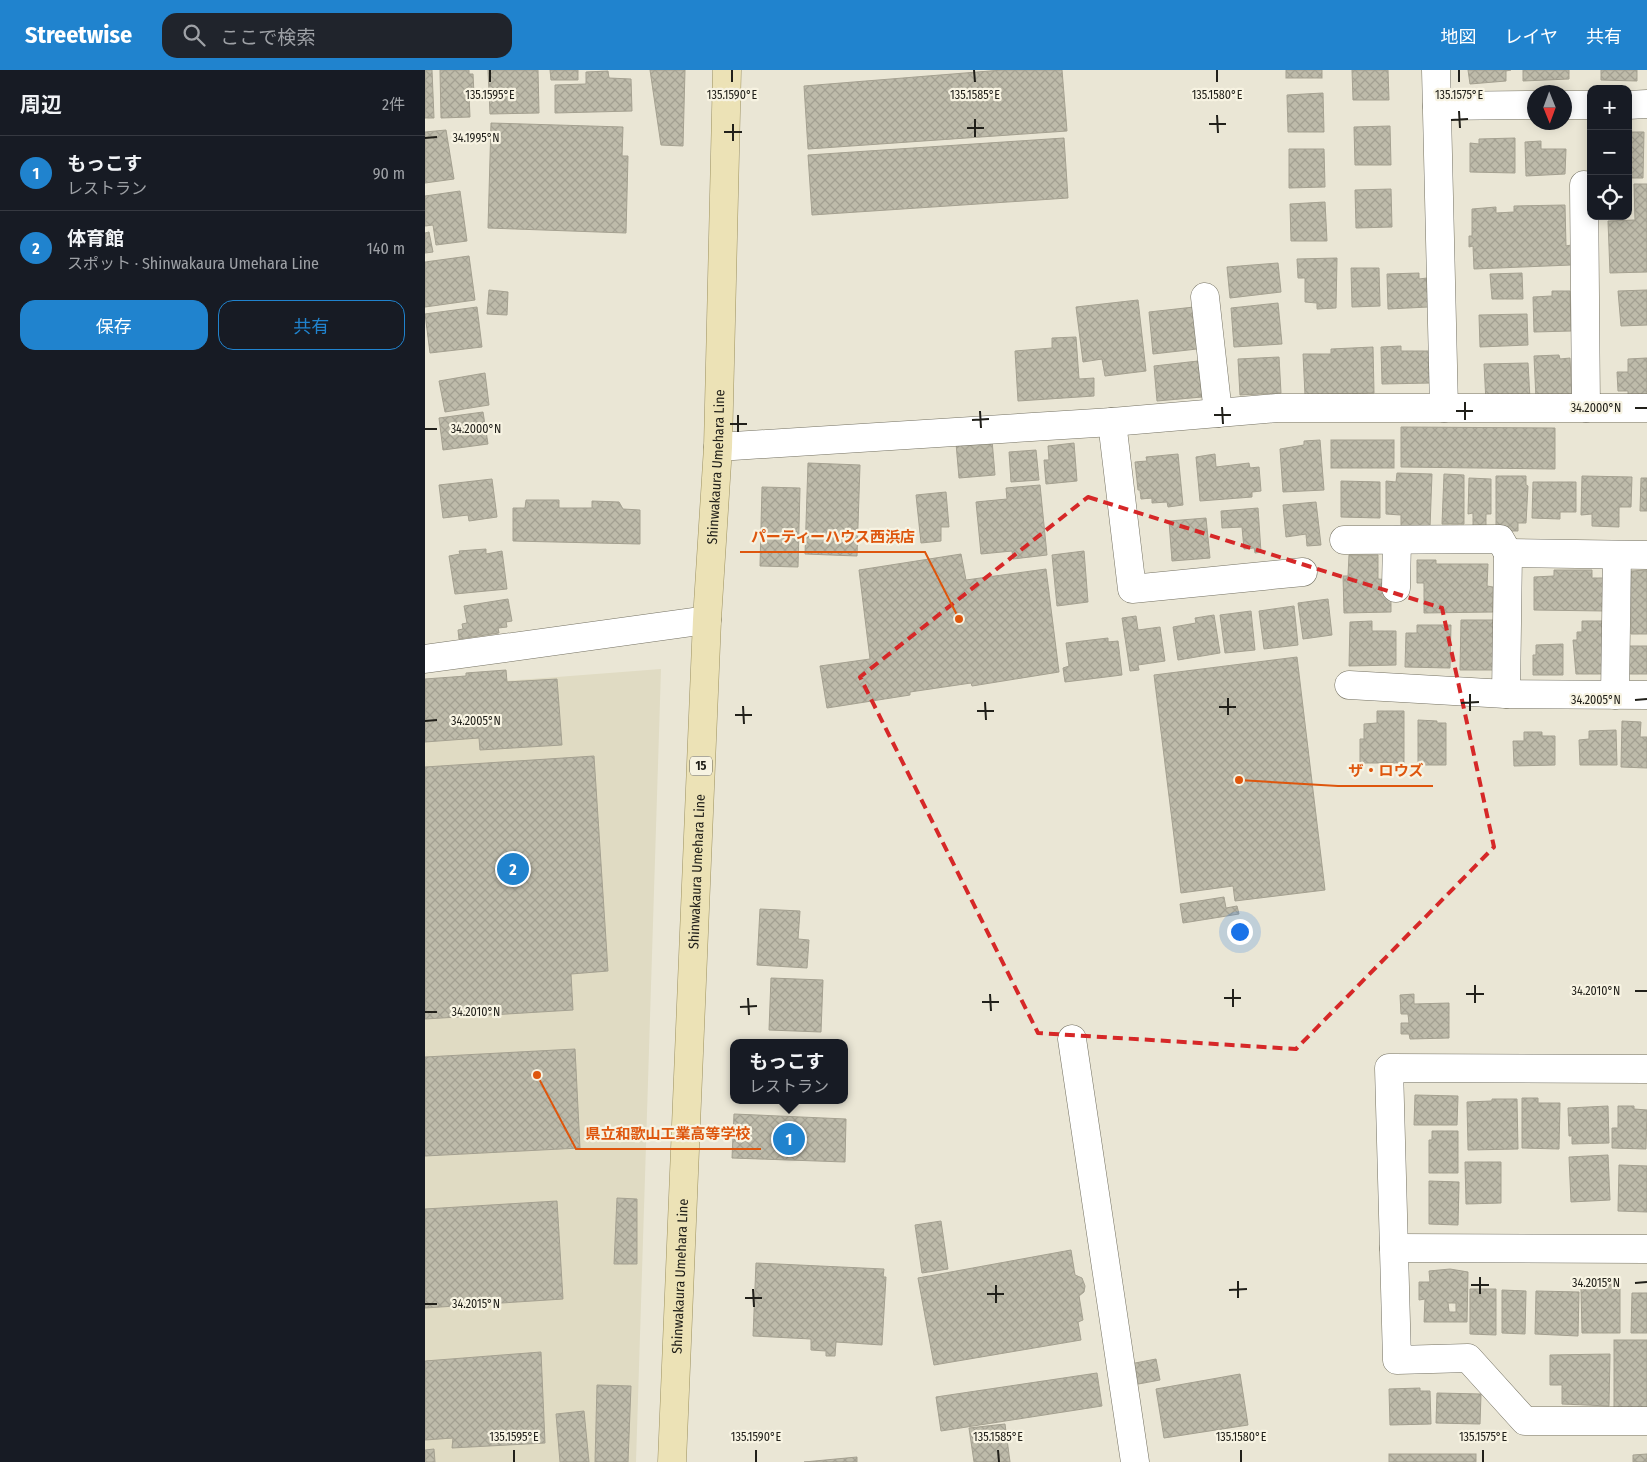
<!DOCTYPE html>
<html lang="ja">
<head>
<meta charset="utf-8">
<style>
  body { margin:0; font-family:"Fira Sans Condensed","Noto Sans JP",sans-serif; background:#20242c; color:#f1f3f6 }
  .controls { position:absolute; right:15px; top:15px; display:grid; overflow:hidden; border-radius:10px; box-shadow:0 2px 12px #0003 }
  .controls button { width:45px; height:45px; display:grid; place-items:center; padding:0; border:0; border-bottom:1px solid #363941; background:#171b24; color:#f1f3f6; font:25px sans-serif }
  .compass { position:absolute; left:1102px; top:15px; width:45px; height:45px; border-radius:50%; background:#171b24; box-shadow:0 2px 12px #0003; rotate:179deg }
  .you { position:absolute; left:814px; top:861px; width:18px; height:18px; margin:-12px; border:4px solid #fff; border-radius:50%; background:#1a73e8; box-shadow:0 0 0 8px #1a73e833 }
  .badge { display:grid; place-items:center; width:32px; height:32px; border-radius:50%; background:#2083ce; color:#fff; font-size:16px; font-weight:700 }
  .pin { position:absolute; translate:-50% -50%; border:2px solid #fff; box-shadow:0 1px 5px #0006 }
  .popup { position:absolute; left:305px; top:969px; width:118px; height:65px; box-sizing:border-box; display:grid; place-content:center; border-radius:10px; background:#171b24; filter:drop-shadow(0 1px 4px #0005); font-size:16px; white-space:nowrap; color:#9ea1a6 }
  .popup b { font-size:19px; color:#f1f3f6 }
  .popup::after { content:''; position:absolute; left:50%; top:100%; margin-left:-10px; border:10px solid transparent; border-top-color:#171b24 }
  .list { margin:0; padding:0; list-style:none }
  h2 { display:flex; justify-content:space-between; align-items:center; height:65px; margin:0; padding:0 20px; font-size:21px }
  h2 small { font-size:16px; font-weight:400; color:#9ea1a6 }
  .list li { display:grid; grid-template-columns:32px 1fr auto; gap:15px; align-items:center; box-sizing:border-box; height:75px; padding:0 20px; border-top:1px solid #363941 }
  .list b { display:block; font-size:19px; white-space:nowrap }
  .list p { margin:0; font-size:16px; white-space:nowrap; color:#9ea1a6 }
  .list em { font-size:16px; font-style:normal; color:#9ea1a6 }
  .actions { display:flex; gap:10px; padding:15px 20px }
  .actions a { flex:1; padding:11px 0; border:1px solid #2083ce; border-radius:15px; text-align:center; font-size:18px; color:#2083ce }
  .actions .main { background:#2083ce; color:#fff }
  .icon { flex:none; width:28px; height:28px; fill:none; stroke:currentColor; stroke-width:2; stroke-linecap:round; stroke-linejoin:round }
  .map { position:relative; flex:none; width:1222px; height:1392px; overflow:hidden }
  header { display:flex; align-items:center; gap:30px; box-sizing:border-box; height:70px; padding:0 25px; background:#2083ce; color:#fff }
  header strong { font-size:24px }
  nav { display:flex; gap:28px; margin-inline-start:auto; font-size:18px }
  .search { width:350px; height:45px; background:#20242c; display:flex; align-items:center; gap:12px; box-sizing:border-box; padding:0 18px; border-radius:15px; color:#9ea1a6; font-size:19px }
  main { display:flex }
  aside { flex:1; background:#171b24 }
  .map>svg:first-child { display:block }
  .built { fill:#e0dbc3 }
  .building { fill:url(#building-cross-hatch); stroke:#a5a191; fill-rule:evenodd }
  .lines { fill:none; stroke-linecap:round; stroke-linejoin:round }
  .minor-casing { stroke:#747162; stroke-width:29 }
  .major-casing { stroke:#9c9160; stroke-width:29 }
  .minor { stroke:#fff; stroke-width:28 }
  .major { stroke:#ece2b6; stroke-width:28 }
  .marked { fill:none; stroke:#d62828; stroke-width:4; stroke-dasharray:10 6; stroke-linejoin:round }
  .ticks { fill:none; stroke:#21201a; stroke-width:2 }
  .labels { text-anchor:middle; stroke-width:4.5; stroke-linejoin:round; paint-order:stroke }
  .shield { fill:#f7f3e2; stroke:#615f56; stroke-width:1 }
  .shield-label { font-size:12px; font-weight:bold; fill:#21201a }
  .street-label { font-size:14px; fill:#21201a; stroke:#f7f3e2 }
  .ticks-label { font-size:12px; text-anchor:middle; fill:#21201a; stroke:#f7f3e2; stroke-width:4.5; stroke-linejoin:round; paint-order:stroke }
  .leader { fill:none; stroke:#de560d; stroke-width:2 }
  .callout-dot { fill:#de560d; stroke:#f7f3e2; stroke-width:2 }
  .callout-label { font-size:15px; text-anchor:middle; font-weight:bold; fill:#de560d; stroke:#f7f3e2; stroke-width:4.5; stroke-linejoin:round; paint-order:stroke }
</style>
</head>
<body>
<header>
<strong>Streetwise</strong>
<div class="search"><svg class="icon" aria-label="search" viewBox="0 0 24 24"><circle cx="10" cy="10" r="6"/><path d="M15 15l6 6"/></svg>ここで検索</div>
<nav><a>地図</a><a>レイヤ</a><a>共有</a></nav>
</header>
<main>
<aside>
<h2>周辺<small>2件</small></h2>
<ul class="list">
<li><span class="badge">1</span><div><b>もっこす</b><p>レストラン</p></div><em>90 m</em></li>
<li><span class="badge">2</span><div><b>体育館</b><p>スポット · Shinwakaura Umehara Line</p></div><em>140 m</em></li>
</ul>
<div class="actions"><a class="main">保存</a><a>共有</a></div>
</aside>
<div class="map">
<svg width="1222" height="1392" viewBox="0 0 1222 1392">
  <defs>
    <pattern id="building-cross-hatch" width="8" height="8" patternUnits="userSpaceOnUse" patternTransform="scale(1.25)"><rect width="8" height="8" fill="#bebbaa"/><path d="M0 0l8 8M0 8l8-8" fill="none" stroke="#a3a092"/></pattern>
  </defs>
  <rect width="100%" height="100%" fill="#eae6d5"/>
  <polygon class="built" points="236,599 211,1392 0,1392 0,617"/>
  <g class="building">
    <polygon points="0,0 7,0 9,48 0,48"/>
    <polygon points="15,0 44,0 44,4 48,4 49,24 44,25 45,47 16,48"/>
    <polygon points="63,0 113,0 114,43 65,44"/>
    <polygon points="125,0 153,0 153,10 126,10"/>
    <polygon points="225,0 260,0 258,76 236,75"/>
    <polygon points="577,0 637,0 642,61 383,79 379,16"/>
    <rect x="861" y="0" width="36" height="8"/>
    <polygon points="927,0 963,0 964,30 928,30"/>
    <polygon points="1043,0 1086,0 1081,1 1081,11 1045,14"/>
    <polygon points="1098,0 1144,0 1144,9 1098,11"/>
    <polygon points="1176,0 1212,0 1212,11 1176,10"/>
    <polygon points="183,1 184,8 206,9 207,41 130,43 130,15 161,14 161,2"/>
    <polygon points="898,23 899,62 863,62 862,25"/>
    <polygon points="66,53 198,57 197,86 203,86 201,163 63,158"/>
    <polygon points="965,56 966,95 930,95 929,57"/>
    <polygon points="21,60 29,109 0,113 0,62"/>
    <polygon points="1203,62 1219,62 1218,108 1203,108"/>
    <polygon points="639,68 643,128 387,145 383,85"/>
    <polygon points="1090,68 1090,103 1045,102 1045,73 1054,74 1054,69"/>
    <polygon points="1116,71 1116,79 1141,79 1140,104 1101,106 1100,72"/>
    <polygon points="864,79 899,79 900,117 864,118"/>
    <polygon points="1209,114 1222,114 1222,202 1185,203 1183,151 1210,150"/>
    <polygon points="966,119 967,157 931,158 930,120"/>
    <polygon points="35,121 42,171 11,175 8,155 0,156 0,126"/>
    <polygon points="900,132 902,171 866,171 865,134"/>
    <polygon points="1140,135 1141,176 1146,175 1146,195 1049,199 1048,176 1044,177 1044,166 1047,166 1047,139 1071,137 1071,143 1089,142 1089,136"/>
    <polygon points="4,162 8,182 0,183 0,163"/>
    <polygon points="44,186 50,230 0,237 0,192"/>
    <polygon points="912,188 911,238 892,239 892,233 880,232 880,208 873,208 872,189"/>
    <polygon points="853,193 856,222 805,228 802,197"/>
    <polygon points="926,198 954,198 955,236 927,237"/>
    <polygon points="994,203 994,209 1002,208 1003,237 963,239 962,204"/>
    <polygon points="1097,203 1098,229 1067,229 1065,204"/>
    <polygon points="64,220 83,222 82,245 62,244"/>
    <polygon points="1222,220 1222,255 1196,256 1193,221"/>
    <polygon points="1127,221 1145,221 1146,261 1109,262 1108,227 1127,226"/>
    <polygon points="713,230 721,301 680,306 677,289 658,292 651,237"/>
    <polygon points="853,233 857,274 809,277 806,238"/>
    <polygon points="52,237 57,277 5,283 0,244"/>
    <polygon points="769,237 772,279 728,284 724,242"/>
    <polygon points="1102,244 1103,275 1055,277 1054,245"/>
    <polygon points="651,267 654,309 669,308 669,326 593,331 590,281 627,278 627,268"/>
    <polygon points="976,276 976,281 1005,281 1006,313 957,314 956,277"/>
    <polygon points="948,277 949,323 880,325 878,284 906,284 906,279"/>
    <polygon points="1134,285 1135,289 1145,288 1147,328 1111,329 1109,286"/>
    <polygon points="854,287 856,323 815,325 813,289"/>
    <polygon points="1222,288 1222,328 1203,329 1203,321 1193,321 1192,302 1203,302 1203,289"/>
    <polygon points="773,291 777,327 732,331 729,296"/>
    <polygon points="1103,293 1105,329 1061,332 1059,294"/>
    <polygon points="60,303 64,335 20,342 14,311"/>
    <polygon points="58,342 63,374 18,380 14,348"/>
    <polygon points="976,357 1130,358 1130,399 976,397"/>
    <polygon points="567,370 570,405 534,408 531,373"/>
    <polygon points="895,370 899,420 858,422 855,379 879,375 879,371"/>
    <rect x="906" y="370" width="63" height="28"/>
    <polygon points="649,373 652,411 621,414 619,390 624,390 623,376"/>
    <polygon points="611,380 614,410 586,412 584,382"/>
    <polygon points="753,384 758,435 743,437 742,432 727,433 727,428 716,429 715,420 713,420 710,392 722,391 721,387"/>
    <polygon points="790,384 791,397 824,393 825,398 834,397 836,421 827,422 827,427 775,431 771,387"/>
    <polygon points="383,393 435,395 432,486 380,484"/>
    <polygon points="972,403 1007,404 1005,458 976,457 976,445 961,444 961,411 971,412"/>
    <polygon points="1019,404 1039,405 1039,454 1017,454"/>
    <polygon points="1071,406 1101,406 1101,415 1103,416 1101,453 1093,453 1093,461 1071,461"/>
    <polygon points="1157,406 1207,407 1206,437 1194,437 1194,457 1167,456 1167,444 1156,445"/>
    <polygon points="1044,408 1066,409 1066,444 1061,444 1061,460 1048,460 1048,443 1043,444"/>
    <polygon points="1216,408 1222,408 1222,441 1215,441"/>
    <polygon points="67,409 72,447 44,451 43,445 18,448 14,415"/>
    <polygon points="916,411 955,412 955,448 916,447"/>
    <polygon points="1108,412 1151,412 1151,442 1135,442 1135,449 1107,448"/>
    <polygon points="615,415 622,485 588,489 587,481 556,484 551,432 582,429 581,418"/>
    <polygon points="337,417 375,418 373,497 335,496"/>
    <polygon points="521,422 524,457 516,457 516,471 496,473 491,425"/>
    <polygon points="101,430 134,430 134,438 167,438 167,431 194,432 198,439 215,440 215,474 88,471 88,438 100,438"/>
    <polygon points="891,432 896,475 882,476 881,464 861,467 858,435"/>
    <polygon points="833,438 836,482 830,483 829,478 819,479 817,457 797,458 796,441"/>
    <polygon points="781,448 785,488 747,491 744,451"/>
    <polygon points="61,479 61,484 77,481 82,519 30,524 24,486 35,484 34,481"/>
    <polygon points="659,481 663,532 632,536 627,485"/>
    <polygon points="536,484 541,510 621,499 634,602 547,616 546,613 485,622 485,625 402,638 395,596 445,589 434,500"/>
    <polygon points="924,485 953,485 953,509 966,510 966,542 919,543 918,506 923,506"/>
    <polygon points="992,490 1011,490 1011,494 1063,494 1062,516 1068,517 1068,542 999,543 999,513 992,513"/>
    <polygon points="1129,500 1167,500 1167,508 1182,508 1180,541 1109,540 1109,507 1129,506"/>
    <polygon points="1222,500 1222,564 1206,564 1206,501"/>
    <polygon points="83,529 87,551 81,552 82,557 73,558 74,563 34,569 33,560 38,559 37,554 42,553 39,536"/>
    <polygon points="903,529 907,565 878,569 873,533"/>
    <polygon points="869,536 873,575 839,579 834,541"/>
    <polygon points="826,541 830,580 800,583 795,545"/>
    <polygon points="789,545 795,583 753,590 748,557 771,553 770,548"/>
    <polygon points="711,546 713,560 735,557 740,591 713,595 714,600 705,601 697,548"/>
    <polygon points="1036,550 1070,550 1070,600 1035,600"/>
    <polygon points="947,551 947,561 971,561 971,595 924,596 925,552"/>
    <polygon points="1157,551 1180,551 1179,604 1151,604 1148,570 1152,570 1152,562 1157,562"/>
    <polygon points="992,555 1026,555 1025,598 980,597 981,563 992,563"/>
    <polygon points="683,568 683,572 693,571 697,605 640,612 638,598 644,596 641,573"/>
    <polygon points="1138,574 1138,605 1108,605 1108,585 1111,585 1111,575"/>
    <polygon points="1198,576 1222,576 1222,604 1194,604"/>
    <polygon points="872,587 900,820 810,831 808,816 756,823 729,605"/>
    <polygon points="81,600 82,612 132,609 137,675 55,680 54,668 0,672 0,609 41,606 41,603"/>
    <polygon points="952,641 979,641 979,693 935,693 935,669 939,669 939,654 952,653"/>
    <polygon points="993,650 1012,651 1012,653 1021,653 1021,695 993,695"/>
    <polygon points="1197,651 1216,652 1215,667 1222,667 1222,698 1196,697"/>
    <polygon points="1191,660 1192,695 1155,695 1154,670 1164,669 1164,661"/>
    <polygon points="1099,662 1117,662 1117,666 1130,666 1130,695 1089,696 1088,671 1099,671"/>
    <polygon points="169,686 183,901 146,904 148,940 0,949 0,697"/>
    <polygon points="799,827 801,838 812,836 814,844 758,853 755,834"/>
    <polygon points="335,839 375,841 373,869 384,870 382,898 332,895"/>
    <polygon points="346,908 398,910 396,962 344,960"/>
    <polygon points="989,924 989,934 1024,933 1024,968 985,969 984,964 976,964 976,953 984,953 983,944 976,944 975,925"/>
    <polygon points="150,979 155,1078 0,1086 0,987"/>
    <polygon points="990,1025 1033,1026 1032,1055 989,1055"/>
    <polygon points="1097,1028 1113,1028 1113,1033 1135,1033 1134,1079 1097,1078"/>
    <polygon points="1067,1029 1092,1029 1093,1079 1043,1080 1042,1032 1067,1031"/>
    <polygon points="1183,1036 1184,1073 1147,1074 1147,1066 1144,1066 1143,1038"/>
    <polygon points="1193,1036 1209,1036 1209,1039 1222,1040 1221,1079 1187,1078 1187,1058 1193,1058"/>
    <polygon points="309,1044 421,1049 420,1092 307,1088"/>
    <polygon points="1007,1061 1033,1061 1033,1103 1004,1103 1004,1070 1007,1070"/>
    <polygon points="1183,1085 1185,1130 1146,1132 1144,1087"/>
    <polygon points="1040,1092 1076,1092 1076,1133 1041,1134"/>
    <polygon points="1194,1095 1222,1096 1222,1142 1193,1141"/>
    <polygon points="1004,1111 1034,1112 1033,1155 1004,1154"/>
    <polygon points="192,1128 212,1129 212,1194 189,1194"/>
    <polygon points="132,1131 138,1229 0,1238 0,1139"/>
    <polygon points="516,1151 523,1199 497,1203 490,1155"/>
    <polygon points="646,1180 650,1205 657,1208 660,1216 659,1222 654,1226 658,1250 653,1252 656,1270 509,1295 493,1208"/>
    <polygon points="331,1193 459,1199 458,1207 461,1207 457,1275 411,1272 410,1286 401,1286 401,1281 386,1280 386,1269 328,1266"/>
    <path d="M1025,1199L1043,1202L1042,1252H999L1000,1229L994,1230V1212H1005L1004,1201ZM1023,1233H1031V1242H1024Z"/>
    <polygon points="1195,1211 1195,1263 1157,1263 1156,1218 1169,1218 1169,1212"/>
    <polygon points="1045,1219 1071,1219 1071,1265 1045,1264"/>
    <polygon points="1077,1220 1101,1221 1100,1264 1077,1263"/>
    <polygon points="1111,1221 1154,1222 1153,1266 1110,1264"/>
    <polygon points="1207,1223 1222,1223 1222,1263 1206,1263"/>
    <rect x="1189" y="1270" width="33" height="68"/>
    <polygon points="116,1282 120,1373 27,1378 28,1368 0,1370 0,1291"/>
    <polygon points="1185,1284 1184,1336 1137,1334 1137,1315 1125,1315 1125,1285"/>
    <polygon points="731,1289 735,1310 708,1315 705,1294"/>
    <polygon points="672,1303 677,1336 516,1361 511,1327"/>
    <polygon points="815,1304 823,1355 739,1368 731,1319"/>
    <polygon points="172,1315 206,1316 203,1392 170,1392"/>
    <polygon points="995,1318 995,1321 1005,1321 1006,1354 965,1355 964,1319"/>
    <polygon points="1012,1323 1056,1324 1055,1354 1011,1353"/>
    <polygon points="159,1341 164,1392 135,1392 131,1344"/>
    <polygon points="580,1354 585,1392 549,1392 544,1358"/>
    <polygon points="9,1379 10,1392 0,1392 0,1380"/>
    <rect x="964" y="1384" width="87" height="8"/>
    <polygon points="1222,1384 1222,1392 1208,1392 1208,1385"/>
    <polygon points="432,1387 432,1392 379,1392"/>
  </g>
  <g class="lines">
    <g class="minor-casing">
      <g id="minor">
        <polyline points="1011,0 1019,338"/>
        <polyline points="1140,35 1166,35"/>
        <polyline points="1203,35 1222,34"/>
        <polyline points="1012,36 1110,35"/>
        <polyline points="1159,115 1161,338"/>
        <polyline points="780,227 793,343"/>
        <polyline points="687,352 707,519 878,502"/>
        <polyline points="293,377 687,352 852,338 1222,338"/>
        <polyline points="919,470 1075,469 1083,483"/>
        <polyline points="971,518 972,470"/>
        <polyline points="0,589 282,550"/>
        <polyline points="924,615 1081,624 1222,625"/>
        <polyline points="1081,624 1083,483 1222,485"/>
        <polyline points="1190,625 1192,485"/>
        <polyline points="647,969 710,1392"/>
        <polyline points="1222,999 964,998 972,1290 1043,1288 1100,1351 1222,1351"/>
        <polyline points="969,1178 1222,1179"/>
      </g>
    </g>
    <g class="major-casing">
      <g id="major">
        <path id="s1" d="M247,1392L282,550L293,377L302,0"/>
      </g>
    </g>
    <use href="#minor" class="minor"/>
    <use href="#major" class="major"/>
  </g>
  <path class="marked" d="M663,427L1017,538L1069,777L871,979L613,963L435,607Z"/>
  <path class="ticks" d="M65,0V12M307,0V12M549,0L550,12M792,0V12M1034,0V12M1034,41L1035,58M792,45L793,63M550,49V67M1026,50L1043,49M308,54V71M784,54H801M542,58H559M299,62H317M0,68L12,67M1040,332V350M797,337L798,354M1210,338H1222M555,341L556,358M1031,341H1048M313,345V362M789,345H806M547,350L564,349M305,354H322M0,359H12M1045,624V641M803,628V645M1210,630L1222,629M560,632L561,650M1036,633L1054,632M318,636L319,654M794,637H811M552,641H569M310,645H327M0,651L12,650M1050,915V933M808,919V937M1210,921H1222M565,924L566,941M1041,924H1059M323,928L324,945M799,928H816M557,932H574M315,937L332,936M0,942H12M1055,1207V1224M813,1211V1228M1210,1213L1222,1212M571,1215V1233M1046,1215H1064M328,1219L329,1237M804,1220L822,1219M562,1224H579M320,1228H337M0,1234H12M89,1380V1392M331,1380V1392M573,1380L574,1392M816,1380V1392M1058,1380V1392"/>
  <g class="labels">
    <rect class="shield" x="265" y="686.5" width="22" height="19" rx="4"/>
    <g class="shield-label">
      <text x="276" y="700">15</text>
    </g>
    <g class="street-label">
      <text dy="5" stroke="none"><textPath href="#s1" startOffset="996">Shinwakaura Umehara Line</textPath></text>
      <text dy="5" stroke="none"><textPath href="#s1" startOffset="591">Shinwakaura Umehara Line</textPath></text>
      <text dy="5" stroke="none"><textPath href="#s1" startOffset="186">Shinwakaura Umehara Line</textPath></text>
    </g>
  </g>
  <g class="ticks-label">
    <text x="65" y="29">135.1595°E</text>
    <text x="307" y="29">135.1590°E</text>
    <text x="550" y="29">135.1585°E</text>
    <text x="792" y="29">135.1580°E</text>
    <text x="1034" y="29">135.1575°E</text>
    <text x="51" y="72">34.1995°N</text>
    <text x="1171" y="342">34.2000°N</text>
    <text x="51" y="363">34.2000°N</text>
    <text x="1171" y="634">34.2005°N</text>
    <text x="51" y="655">34.2005°N</text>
    <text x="1171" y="925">34.2010°N</text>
    <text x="51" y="946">34.2010°N</text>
    <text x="1171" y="1217">34.2015°N</text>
    <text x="51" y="1238">34.2015°N</text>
    <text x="89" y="1371">135.1595°E</text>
    <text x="331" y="1371">135.1590°E</text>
    <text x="573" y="1371">135.1585°E</text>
    <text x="816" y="1371">135.1580°E</text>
    <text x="1058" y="1371">135.1575°E</text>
  </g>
  <path class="leader" d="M534 549L500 482H315M814 710L913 716H1008M112 1005L151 1079H336"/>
  <g class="callout-dot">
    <circle cx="534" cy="549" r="5"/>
    <circle cx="814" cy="710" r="5"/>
    <circle cx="112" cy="1005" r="5"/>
  </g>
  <g class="callout-label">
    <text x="408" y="472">パーティーハウス西浜店</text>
    <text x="961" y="706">ザ・ロウズ</text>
    <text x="243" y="1069">県立和歌山工業高等学校</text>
  </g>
</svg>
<div class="controls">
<button>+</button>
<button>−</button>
<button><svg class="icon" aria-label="locate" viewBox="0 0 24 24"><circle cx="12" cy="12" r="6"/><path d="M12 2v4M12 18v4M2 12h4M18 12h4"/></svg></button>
</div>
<svg class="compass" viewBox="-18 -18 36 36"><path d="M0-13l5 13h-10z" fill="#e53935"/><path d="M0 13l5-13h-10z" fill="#9ea1a6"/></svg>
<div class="you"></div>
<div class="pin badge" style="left:364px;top:1069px">1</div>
<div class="popup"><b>もっこす</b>レストラン</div>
<div class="pin badge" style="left:88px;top:799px">2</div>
</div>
</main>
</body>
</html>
